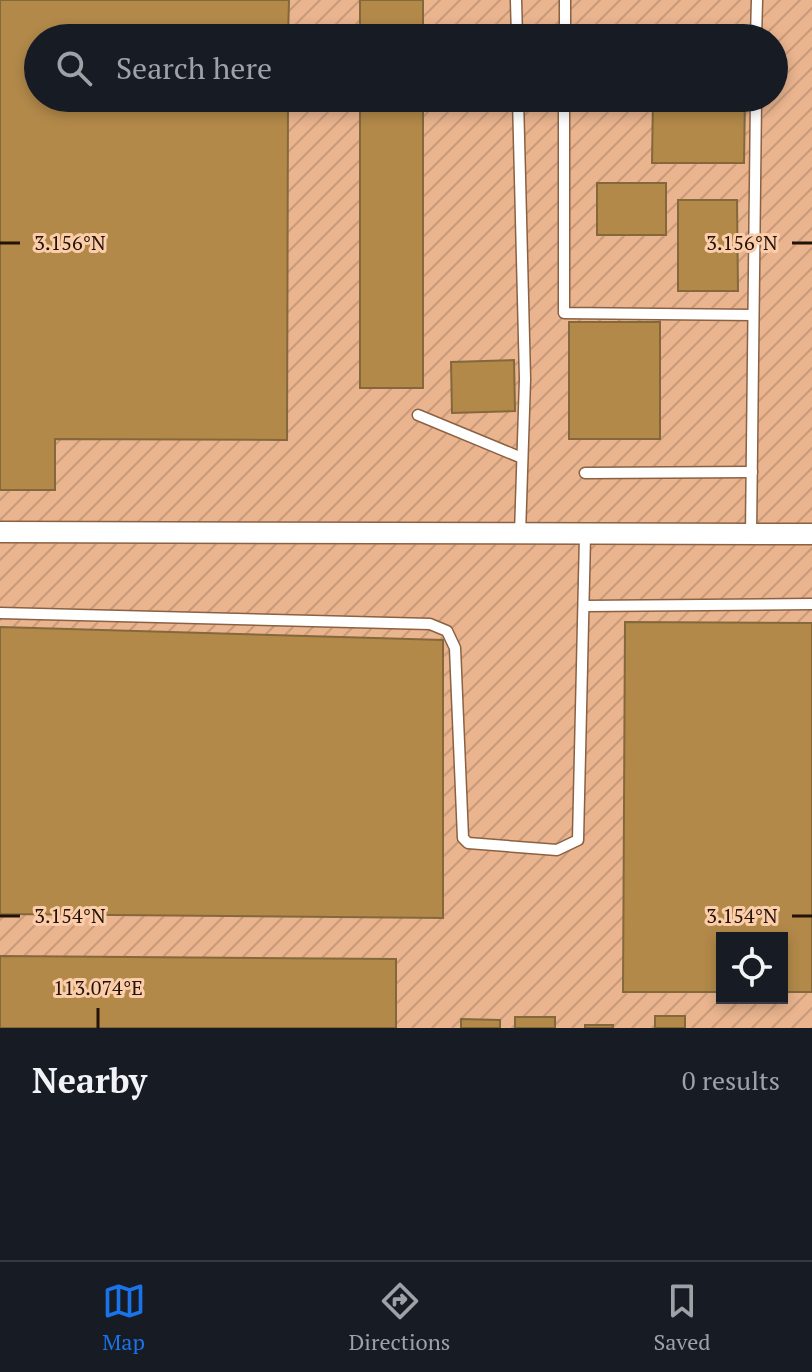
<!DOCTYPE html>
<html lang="en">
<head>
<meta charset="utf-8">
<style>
  body { margin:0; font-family:"PT Serif",serif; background:#242831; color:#f1f3f6 }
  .controls { position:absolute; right:24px; bottom:24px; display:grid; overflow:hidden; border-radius:0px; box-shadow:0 4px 12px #0003 }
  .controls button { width:72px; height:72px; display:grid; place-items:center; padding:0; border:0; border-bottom:2px solid #363941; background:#171b24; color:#f1f3f6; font:40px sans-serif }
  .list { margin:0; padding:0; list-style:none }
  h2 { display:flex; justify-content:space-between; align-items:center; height:104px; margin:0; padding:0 32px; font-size:34px }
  h2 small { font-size:26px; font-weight:400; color:#9ea1a6 }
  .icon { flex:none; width:44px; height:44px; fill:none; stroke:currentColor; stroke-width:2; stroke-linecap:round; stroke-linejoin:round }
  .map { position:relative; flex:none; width:812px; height:1028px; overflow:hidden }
  .search { position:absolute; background:#171b24; box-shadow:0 4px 12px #0003; left:24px; right:24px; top:24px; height:88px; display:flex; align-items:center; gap:20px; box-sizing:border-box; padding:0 28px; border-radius:44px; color:#9ea1a6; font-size:30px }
  .sheet { height:232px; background:#171b24 }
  nav { display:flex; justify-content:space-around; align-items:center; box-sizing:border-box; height:112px; border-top:2px solid #363941; background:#171b24; font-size:22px; color:#9ea1a6 }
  nav a { display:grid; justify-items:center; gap:4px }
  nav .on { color:#1a73e8 }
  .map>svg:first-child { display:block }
  .industrial { fill:url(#industrial-furrows); fill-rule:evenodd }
  .building { fill:#b28949; stroke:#84683c; stroke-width:2 }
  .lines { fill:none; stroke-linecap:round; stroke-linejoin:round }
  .lane-casing { stroke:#8b6142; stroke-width:13 }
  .street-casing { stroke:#8b6142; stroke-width:23 }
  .lane { stroke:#fff; stroke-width:10 }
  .street { stroke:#fff; stroke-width:20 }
  .ticks { fill:none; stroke:#231206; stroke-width:3 }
  .ticks-label { font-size:20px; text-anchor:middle; fill:#231206; stroke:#fccdaa; stroke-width:6; stroke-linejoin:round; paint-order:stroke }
</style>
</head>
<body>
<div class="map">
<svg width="812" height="1028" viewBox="0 0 812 1028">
  <defs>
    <pattern id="industrial-furrows" width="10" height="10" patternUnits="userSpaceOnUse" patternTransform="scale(2)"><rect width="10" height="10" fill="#e9b48e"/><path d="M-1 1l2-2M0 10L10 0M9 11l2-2" fill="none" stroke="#c89a79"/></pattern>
  </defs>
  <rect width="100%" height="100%" fill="#efc09e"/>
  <path class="industrial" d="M0,0H812V1028H0ZM38,38H774V98H38ZM722,938H782V998H722Z"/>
  <g class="building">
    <polygon points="0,0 289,0 288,38 38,38 38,98 288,98 287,440 55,439 55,490 0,490"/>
    <rect x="360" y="0" width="63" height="38"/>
    <rect x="360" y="98" width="63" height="290"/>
    <polygon points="653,98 745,98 744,163 652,163"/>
    <rect x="597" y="183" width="69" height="52"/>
    <polygon points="678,200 737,200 738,291 678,291"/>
    <rect x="569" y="322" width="91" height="117"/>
    <polygon points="514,360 515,411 452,413 451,362"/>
    <polygon points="625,622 812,623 812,992 782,992 782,938 722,938 722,992 623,992"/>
    <polygon points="0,627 443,640 443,918 0,914"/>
    <polygon points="0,956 396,959 396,1028 0,1028"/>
    <rect x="655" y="1016" width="30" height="12"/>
    <rect x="515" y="1017" width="40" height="11"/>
    <polygon points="461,1019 500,1020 500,1028 461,1028"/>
    <rect x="585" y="1025" width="28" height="3"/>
  </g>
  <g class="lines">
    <g class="lane-casing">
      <g id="lane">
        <polyline points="516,0 517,38"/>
        <polyline points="565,38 565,0"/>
        <polyline points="756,38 757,0"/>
        <polyline points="518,98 525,379 520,534"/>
        <polyline points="564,98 564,313 753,315"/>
        <polyline points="418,415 522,458"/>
        <polyline points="585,473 752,472"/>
        <polyline points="751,534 756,98"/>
        <polyline points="585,606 812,604"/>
        <polyline points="0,613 430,624 447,631 455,648 463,838 468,843 557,850 578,840 585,536"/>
      </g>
    </g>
    <g class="street-casing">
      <polyline id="street" points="0,532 812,534"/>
    </g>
    <use href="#lane" class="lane"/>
    <use href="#street" class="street"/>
  </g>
  <path class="ticks" d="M0,243H20M792,243H812M0,916H20M792,916H812M98,1008V1028"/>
  <g class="ticks-label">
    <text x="70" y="250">3.156°N</text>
    <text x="742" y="250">3.156°N</text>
    <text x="70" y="923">3.154°N</text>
    <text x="742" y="923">3.154°N</text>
    <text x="98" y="995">113.074°E</text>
  </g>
</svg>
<div class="controls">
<button><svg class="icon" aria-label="locate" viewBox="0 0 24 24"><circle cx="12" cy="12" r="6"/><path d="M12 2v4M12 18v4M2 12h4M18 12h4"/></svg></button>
</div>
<div class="search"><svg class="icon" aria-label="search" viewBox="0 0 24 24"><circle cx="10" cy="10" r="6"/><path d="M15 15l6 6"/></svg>Search here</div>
</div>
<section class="sheet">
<h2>Nearby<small>0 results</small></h2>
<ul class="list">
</ul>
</section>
<nav>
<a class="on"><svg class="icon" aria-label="map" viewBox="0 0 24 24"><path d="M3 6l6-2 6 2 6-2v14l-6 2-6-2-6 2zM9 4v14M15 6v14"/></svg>Map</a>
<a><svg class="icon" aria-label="directions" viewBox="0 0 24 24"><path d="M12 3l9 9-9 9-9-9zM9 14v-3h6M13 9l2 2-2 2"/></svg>Directions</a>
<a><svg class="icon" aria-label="saved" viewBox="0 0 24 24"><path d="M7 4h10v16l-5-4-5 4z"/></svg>Saved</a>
</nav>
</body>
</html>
